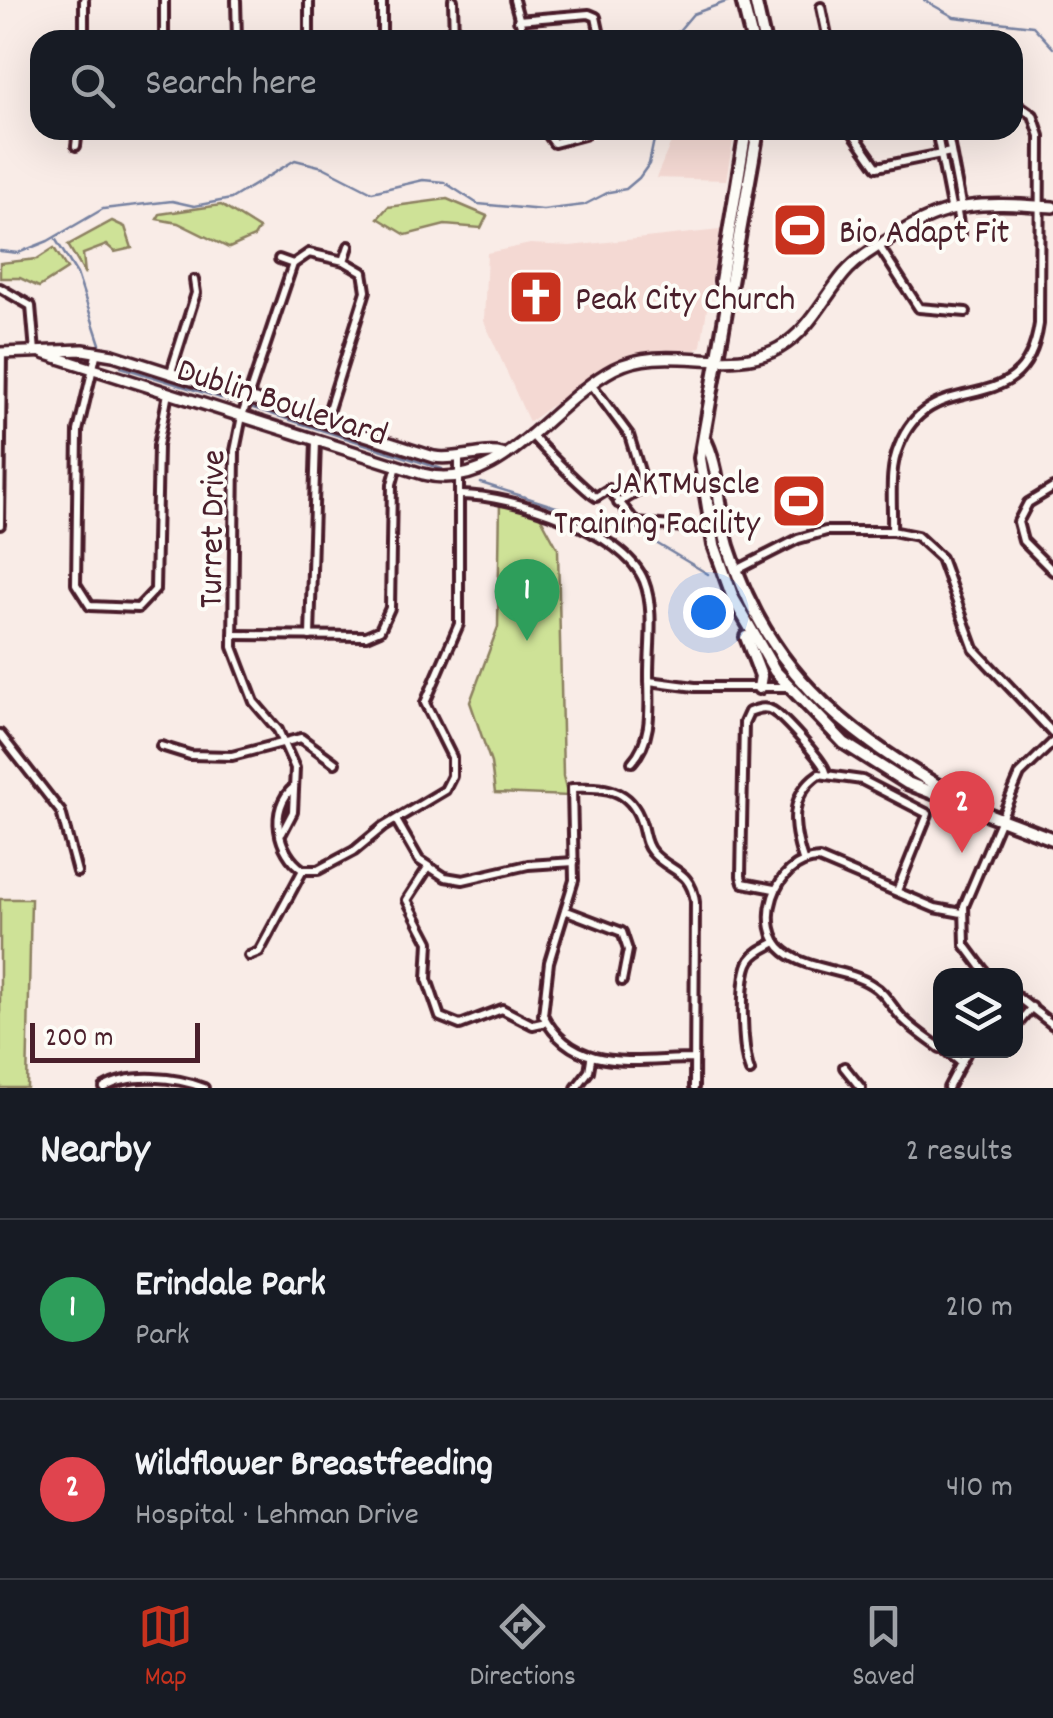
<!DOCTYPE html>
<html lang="en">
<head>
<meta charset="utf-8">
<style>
  body { margin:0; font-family:Dekko,sans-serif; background:#242831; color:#f1f3f6 }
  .controls { position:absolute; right:30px; bottom:30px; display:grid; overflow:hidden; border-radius:20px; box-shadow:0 10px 40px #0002 }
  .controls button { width:90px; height:90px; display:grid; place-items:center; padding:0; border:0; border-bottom:2px solid #363941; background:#171b24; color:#f1f3f6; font:50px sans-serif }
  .scale { position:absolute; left:30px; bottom:25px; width:170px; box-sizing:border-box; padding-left:10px; border:5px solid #4a1f2b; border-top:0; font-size:28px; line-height:35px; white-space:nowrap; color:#4a1f2b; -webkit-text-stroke:8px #fdfcf7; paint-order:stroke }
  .you { position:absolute; left:708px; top:612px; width:35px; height:35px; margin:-25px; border:8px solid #fff; border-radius:50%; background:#1a73e8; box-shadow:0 0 0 15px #1a73e833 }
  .badge { display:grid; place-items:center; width:65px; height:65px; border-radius:50%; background:#c8321e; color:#fff; font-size:32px; font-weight:700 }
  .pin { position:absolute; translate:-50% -82px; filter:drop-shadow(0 2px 5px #0008) }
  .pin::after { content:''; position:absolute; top:52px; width:35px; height:30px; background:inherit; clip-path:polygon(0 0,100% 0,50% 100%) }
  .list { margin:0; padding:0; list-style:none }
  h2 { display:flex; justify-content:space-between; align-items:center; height:130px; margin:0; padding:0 40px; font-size:42px }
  h2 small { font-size:32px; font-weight:400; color:#9ea1a6 }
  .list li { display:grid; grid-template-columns:65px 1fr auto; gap:30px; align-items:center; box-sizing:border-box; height:180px; padding:0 40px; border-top:2px solid #363941 }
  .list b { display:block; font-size:38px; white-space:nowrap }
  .list p { margin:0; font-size:32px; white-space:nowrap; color:#9ea1a6 }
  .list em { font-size:32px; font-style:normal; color:#9ea1a6 }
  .icon { flex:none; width:55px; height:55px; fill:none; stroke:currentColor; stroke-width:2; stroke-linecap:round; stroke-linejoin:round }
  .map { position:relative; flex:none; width:1053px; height:1088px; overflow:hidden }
  .search { position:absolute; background:#171b24; box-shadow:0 10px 40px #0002; left:30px; right:30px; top:30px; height:110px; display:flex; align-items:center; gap:25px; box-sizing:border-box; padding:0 35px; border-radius:30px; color:#9ea1a6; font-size:38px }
  .sheet { height:490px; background:#171b24 }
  nav { display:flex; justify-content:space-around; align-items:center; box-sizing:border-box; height:140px; border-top:2px solid #363941; background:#171b24; font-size:28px; color:#9ea1a6 }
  nav a { display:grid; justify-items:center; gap:5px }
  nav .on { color:#c8321e }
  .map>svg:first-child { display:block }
  .built { fill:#f4d9d3 }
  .green { fill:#cee297; stroke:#8c8061; stroke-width:2.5 }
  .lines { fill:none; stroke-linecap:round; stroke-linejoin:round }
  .stream { stroke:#7681a1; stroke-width:2.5 }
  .minor-casing { stroke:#4a1f2b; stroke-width:14 }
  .major-casing { stroke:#4a1f2b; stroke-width:16 }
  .highway-casing { stroke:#4a1f2b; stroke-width:18 }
  .minor { stroke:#fdfcf7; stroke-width:6 }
  .major { stroke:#fdfcf7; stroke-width:9 }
  .highway { stroke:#fdfcf7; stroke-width:10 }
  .labels { text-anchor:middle; stroke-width:8; stroke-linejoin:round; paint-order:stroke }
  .poi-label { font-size:35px; fill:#4a1f2b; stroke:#fdfcf7; text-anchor:start }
  .street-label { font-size:35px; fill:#4a1f2b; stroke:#fdfcf7 }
</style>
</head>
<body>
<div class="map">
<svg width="1053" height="1088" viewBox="0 0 1053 1088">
  <rect width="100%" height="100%" fill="#f9ece7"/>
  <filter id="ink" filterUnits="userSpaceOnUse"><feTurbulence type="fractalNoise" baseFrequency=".01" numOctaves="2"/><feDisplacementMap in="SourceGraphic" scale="20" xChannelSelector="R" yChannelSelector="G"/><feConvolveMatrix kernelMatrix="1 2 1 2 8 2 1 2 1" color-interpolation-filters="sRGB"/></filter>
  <g filter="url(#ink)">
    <g class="built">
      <polygon points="676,130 735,130 726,180 656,178"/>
      <polygon points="720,230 701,346 695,350 642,352 610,363 529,422 484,321 487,253 530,244 570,246"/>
    </g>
    <g class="green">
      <polygon points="447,199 487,216 481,228 445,225 406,235 378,218 388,207"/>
      <polygon points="221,205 259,229 254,237 229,248 178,223 157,219 160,214"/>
      <polygon points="112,221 125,227 132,248 115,252 107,245 83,254 85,274 68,245"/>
      <polygon points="54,248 67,269 39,287 20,278 0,278 0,263 37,259"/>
      <polygon points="500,500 538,512 558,549 563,776 568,796 495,793 491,763 470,702 498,627"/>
      <polygon points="0,899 31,899 27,1088 0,1088"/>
    </g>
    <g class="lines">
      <g class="stream">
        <polyline points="924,0 954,17 1033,26 1053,48"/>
        <polyline points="671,40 693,14 731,0"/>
        <polyline points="56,240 77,274 100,344"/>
        <polyline points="0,251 18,253 48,241 103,209 172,201 194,206 231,199 295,160 323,167 372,192 423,180 444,182 478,204 543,210 584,205 609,192 626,189 639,178 649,164 656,130"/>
        <polyline points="121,367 240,404"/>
        <polyline points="253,408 442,469"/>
        <polyline points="481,483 641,534 708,574"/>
      </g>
      <g class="minor-casing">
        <g id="minor">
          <polyline points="84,0 84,40"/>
          <polyline points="164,0 164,40"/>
          <polyline points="236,0 237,40"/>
          <polyline points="382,0 382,40"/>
          <polyline points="453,0 454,40"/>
          <polyline points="514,0 525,40"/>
          <polyline points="821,7 828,40"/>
          <polyline points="518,20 589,14 596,17 601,40"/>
          <polyline points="309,40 309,0"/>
          <polyline points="545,130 554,143 584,135 582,130"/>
          <polyline points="851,130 877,167 951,152"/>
          <polyline points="936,130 951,207"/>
          <polyline points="947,130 961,204"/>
          <polyline points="76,146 78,130"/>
          <polyline points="956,207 961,235"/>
          <polyline points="879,246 919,308 966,312"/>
          <polyline points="279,259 293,264"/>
          <polyline points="0,288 31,306 35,352"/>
          <polyline points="97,351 78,431 76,584 90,606 138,608 155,590 158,446 168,393"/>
          <polyline points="171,372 196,293 194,280"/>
          <polyline points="591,384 629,435 645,487 618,503"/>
          <polyline points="325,422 366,291 363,272 344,261 349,246"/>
          <path d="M531,434C539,445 589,494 596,497L609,489L636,523L685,527"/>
          <polyline points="1053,488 1028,503 1018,522 1023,541 1053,571"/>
          <path d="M461,495C511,495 624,531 644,581C655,609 649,644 649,674C649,704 654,738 632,762"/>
          <polyline points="0,525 2,353"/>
          <path d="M892,531C893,503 888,471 899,446C932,361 1024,428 1039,324L1040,136L1033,115L1013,101"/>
          <polyline points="737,570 798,539 826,531 892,531 917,536 941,558 974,649 1053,733"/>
          <polyline points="233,635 366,636 380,630 390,608 392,484 397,466"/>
          <polyline points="310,636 316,440"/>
          <polyline points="649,681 695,687 788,687"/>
          <polyline points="0,734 61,812 77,872"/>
          <polyline points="161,746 190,755 232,756 301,738 335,763"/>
          <path d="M294,787C268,808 277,853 303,870"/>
          <polyline points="396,820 419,860 445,877 463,880 528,865 574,862"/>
          <polyline points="282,833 293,812 295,768 278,730 254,702 233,647 235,451 242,416 293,264 309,253 344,261"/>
          <path d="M803,860C793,829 787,796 819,774L862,780L928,814L897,891"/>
          <polyline points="427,869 407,900 429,942 427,979 440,1017 460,1025 502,1009 533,1025 546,1022"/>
          <polyline points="303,870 318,870 354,851 383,827 445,790 452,776 452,757 425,703 459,624 459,460"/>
          <path d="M774,889L743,883L741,876L744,723L749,712C757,709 765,706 773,711C783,717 824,762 826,772"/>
          <polyline points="567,911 622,932 628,950 622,981"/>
          <polyline points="249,956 259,952 303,870"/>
          <polyline points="988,976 965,945 964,906 1020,774 1053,742"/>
          <polyline points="1016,996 1053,1025"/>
          <polyline points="1016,1026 1032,1007"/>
          <path d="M940,1048C928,1039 914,1030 903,1019C892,1008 886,993 872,985C846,968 809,971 785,952C754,928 773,860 819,859L935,908L962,913"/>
          <polyline points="945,1050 959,1061"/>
          <path d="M694,1059C636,1059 574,1075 543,1015L549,962L574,880L572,788C603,787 630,787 641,822C645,833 644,843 652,852C669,872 691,869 695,902L694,1088"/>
          <polyline points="844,1067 861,1088"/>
          <path d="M750,1071C742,1052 739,977 750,960C756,951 767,947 776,942"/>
          <path d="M104,1088C130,1072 177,1077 204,1088"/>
          <polyline points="576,1088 589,1071 591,1059"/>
          <polyline points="948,1088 968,1050"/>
        </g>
      </g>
      <g class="major-casing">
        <g id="major">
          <path d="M0,353L83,350L113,355L434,457C457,461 484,449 502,454"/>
          <path d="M43,353L423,474C499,495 551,402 614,369C666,342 729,376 779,348C809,331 823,299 844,274C858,258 875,248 893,237C951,199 986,203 1053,207"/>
        </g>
      </g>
      <g class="highway-casing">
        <g id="highway">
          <polyline points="742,0 752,40"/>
          <polyline points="755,0 764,40"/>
          <polyline points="758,130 700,458 714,545 733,598 775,671 844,743 907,783 1053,839"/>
          <polyline points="726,297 721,281 746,130"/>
          <path d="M706,442C721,474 718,512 728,546C766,668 839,728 945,790"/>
          <polyline points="746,637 761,676 759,688"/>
        </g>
      </g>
      <use href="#minor" class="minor"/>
      <use href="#major" class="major"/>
      <use href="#highway" class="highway"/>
    </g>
  </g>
  <defs>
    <g id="stadium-square" transform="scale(2.875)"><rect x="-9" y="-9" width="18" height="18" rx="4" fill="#c8321e" stroke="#fdfcf7"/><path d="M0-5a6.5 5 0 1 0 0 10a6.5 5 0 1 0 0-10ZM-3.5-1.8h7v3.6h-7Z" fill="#fff"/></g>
    <g id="church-square" transform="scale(2.875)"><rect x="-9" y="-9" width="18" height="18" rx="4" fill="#c8321e" stroke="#fdfcf7"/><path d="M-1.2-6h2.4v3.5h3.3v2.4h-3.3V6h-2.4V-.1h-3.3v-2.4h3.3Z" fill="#fff"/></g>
  </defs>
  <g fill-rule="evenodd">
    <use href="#stadium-square" x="800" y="230"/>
    <use href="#church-square" x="536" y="297"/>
    <use href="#stadium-square" x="799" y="501"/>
  </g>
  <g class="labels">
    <g class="poi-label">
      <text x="839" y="242">Bio Adapt Fit</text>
      <text x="575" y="309">Peak City Church</text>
      <text x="760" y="493" text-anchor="end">JAKTMuscle<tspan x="760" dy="40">Training Facility</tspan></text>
    </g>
    <g class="street-label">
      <text transform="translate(283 400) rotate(18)" y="12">Dublin Boulevard</text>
      <text transform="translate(210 529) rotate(-89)" y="12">Turret Drive</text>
    </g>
  </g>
</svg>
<div class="controls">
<button><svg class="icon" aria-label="layers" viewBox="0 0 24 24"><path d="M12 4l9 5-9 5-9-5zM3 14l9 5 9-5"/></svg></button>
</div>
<div class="scale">200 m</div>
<div class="you"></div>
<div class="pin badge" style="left:527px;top:641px;background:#2e9e5b">1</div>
<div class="pin badge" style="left:962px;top:853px;background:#e0444e">2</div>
<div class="search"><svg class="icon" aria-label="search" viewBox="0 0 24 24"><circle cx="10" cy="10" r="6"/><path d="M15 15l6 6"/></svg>Search here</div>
</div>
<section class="sheet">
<h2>Nearby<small>2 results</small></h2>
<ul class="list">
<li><span class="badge" style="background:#2e9e5b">1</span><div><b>Erindale Park</b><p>Park</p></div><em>210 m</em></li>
<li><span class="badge" style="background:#e0444e">2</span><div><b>Wildflower Breastfeeding</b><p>Hospital · Lehman Drive</p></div><em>410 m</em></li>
</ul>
</section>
<nav>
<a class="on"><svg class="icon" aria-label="map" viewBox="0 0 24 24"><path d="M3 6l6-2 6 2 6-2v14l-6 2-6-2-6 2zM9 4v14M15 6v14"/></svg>Map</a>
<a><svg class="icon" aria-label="directions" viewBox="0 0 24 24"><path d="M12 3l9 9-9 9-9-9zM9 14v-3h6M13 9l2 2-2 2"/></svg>Directions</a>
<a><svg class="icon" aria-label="saved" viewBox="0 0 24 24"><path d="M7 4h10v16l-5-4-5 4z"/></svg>Saved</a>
</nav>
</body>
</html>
